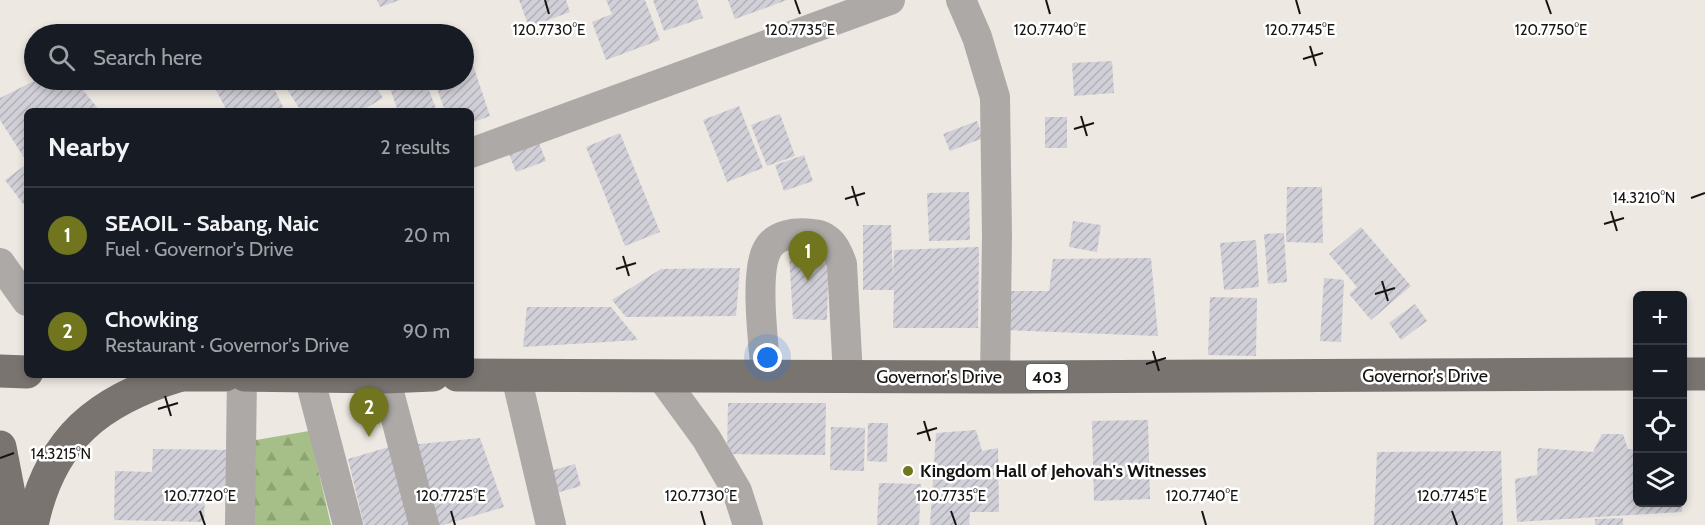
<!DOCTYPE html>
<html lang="en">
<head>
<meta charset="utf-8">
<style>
  body { margin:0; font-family:Cabin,sans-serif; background:#242831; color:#f1f3f6 }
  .controls { position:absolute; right:18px; bottom:18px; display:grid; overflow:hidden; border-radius:9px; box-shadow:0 3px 9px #0003 }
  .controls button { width:54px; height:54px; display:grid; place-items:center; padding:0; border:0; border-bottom:2px solid #363941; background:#171b24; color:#f1f3f6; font:30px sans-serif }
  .you { position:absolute; left:768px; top:358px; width:21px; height:21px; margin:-15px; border:4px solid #fff; border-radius:50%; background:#1a73e8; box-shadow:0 0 0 9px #1a73e833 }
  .badge { display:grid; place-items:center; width:39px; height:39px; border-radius:50%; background:#71751d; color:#fff; font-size:20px; font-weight:700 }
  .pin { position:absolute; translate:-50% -50px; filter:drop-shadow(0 2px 3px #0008) }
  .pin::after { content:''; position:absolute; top:32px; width:21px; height:18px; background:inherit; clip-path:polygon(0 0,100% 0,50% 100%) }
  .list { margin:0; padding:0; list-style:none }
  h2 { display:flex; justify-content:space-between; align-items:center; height:78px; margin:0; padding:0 24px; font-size:26px }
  h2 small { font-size:20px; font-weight:400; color:#9ea1a6 }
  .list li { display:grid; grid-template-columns:39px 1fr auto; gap:18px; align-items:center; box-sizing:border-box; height:96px; padding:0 24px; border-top:2px solid #363941 }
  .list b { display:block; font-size:22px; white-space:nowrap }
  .list p { margin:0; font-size:20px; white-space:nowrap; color:#9ea1a6 }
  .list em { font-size:20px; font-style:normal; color:#9ea1a6 }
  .icon { flex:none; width:33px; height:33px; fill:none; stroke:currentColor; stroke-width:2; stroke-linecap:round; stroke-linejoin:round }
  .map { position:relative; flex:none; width:1705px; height:525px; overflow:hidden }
  .search { position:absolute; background:#171b24; box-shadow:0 3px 9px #0003; left:24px; top:24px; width:450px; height:66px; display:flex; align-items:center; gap:15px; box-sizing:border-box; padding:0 21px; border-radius:33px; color:#9ea1a6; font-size:22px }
  .panel { position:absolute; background:#171b24; box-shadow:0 3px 9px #0003; left:24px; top:108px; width:450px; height:270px; border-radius:9px }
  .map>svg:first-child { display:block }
  .forest { fill:url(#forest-firs) }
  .building { fill:url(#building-hatch) }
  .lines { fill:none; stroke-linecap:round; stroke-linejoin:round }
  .minor { stroke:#aca9a7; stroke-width:30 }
  .major { stroke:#7a7471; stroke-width:33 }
  .ticks { fill:none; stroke:#161412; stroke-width:2 }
  .poi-dot { fill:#71751d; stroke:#fff; stroke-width:2 }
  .labels { text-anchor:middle; stroke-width:5; stroke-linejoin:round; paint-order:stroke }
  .shield { fill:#fff; stroke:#5c5a59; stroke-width:1.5 }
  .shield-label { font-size:16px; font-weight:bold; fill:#161412 }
  .street-label { font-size:18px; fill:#161412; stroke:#fff }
  .poi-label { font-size:18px; font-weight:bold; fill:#161412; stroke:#fff; text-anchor:start }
  .ticks-label { font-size:15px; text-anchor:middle; fill:#161412; stroke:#fff; stroke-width:5; stroke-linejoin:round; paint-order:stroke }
</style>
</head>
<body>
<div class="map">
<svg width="1705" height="525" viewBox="0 0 1705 525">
  <defs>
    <pattern id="forest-firs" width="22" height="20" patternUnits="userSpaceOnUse" patternTransform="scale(1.5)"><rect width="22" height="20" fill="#a6bf88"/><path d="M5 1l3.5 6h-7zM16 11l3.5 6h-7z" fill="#8ea374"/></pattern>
    <pattern id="building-hatch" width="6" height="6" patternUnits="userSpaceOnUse" patternTransform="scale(1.5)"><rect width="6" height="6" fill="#d1cfd7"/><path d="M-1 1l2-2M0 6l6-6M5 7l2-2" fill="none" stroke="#b3b1b8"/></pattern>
  </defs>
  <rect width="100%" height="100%" fill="#ede8e1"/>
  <polygon class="forest" points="309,431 331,525 254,525 256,440"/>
  <g class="building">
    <polygon points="377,0 400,0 380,7"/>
    <polygon points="519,0 566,0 570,12 529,27"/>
    <polygon points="606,0 645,0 660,40 606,60 592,22 612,14"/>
    <polygon points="653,0 697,0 703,18 664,31"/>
    <polygon points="728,0 787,0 735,19"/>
    <polygon points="469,53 490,116 471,123 471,111 445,111 434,80 464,80 464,55"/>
    <polygon points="1112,61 1114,93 1074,96 1072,63"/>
    <polygon points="36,80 75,80 100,111 27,111 27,162 0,120 0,98"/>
    <polygon points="238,80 270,80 285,111 227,111 216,90"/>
    <polygon points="281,80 324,80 326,84 333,80 372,80 383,98 361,111 301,111"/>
    <polygon points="406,80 425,80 437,111 398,111 389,86"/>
    <polygon points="739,106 763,168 727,182 703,120"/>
    <polygon points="780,114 795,156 767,166 751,125"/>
    <rect x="1045" y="117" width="22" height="31"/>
    <polygon points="977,121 983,138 950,151 943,134"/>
    <polygon points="620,133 660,232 625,246 586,147"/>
    <polygon points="539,143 546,161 516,172 509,154"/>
    <polygon points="804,155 813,181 784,191 775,165"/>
    <polygon points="27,164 27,209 5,180"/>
    <polygon points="1287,187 1322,187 1323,243 1286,242"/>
    <polygon points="969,192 970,240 929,241 927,193"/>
    <polygon points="1073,221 1101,225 1097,252 1069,247"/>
    <polygon points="863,225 891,225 893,278 894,250 979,247 978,328 893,328 894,290 863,290"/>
    <polygon points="1361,227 1411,286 1371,320 1349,294 1357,287 1329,254"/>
    <polygon points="1284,233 1287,282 1268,284 1264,234"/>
    <polygon points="1256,240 1259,287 1224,290 1220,243"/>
    <polygon points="829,251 827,320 793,319 789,255"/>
    <polygon points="1151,258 1158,336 1006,330 1004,291 1049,291 1053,259"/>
    <polygon points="740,268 736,316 626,317 612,300 661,269"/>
    <polygon points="1324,278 1344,280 1341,342 1320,341"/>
    <polygon points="1210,297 1257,298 1256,356 1208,355"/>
    <polygon points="1415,304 1427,321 1401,340 1389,323"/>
    <polygon points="527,307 611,307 638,340 523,347"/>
    <polygon points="728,403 826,403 825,455 727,454"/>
    <polygon points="1148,420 1150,499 1094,501 1092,421"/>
    <polygon points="868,423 888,423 887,462 867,461"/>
    <polygon points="831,427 865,428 864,471 830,470"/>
    <polygon points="976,430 982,451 998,448 999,512 970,512 969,525 930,525 936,433"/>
    <polygon points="1602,434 1623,434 1628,449 1638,450 1638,502 1682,502 1682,512 1517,522 1515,479 1537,475 1538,448 1593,452"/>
    <polygon points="480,438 504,507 443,525 433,525 410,445"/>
    <polygon points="389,447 413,525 364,525 348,459"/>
    <polygon points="153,449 234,450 233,497 205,497 204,522 114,520 115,471 152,472"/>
    <polygon points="1501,451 1503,525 1374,525 1377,452"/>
    <polygon points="575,464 581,486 549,495 543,473"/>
    <polygon points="879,483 921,484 919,525 877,525"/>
    <polygon points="1623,518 1623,525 1595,525 1595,519"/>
  </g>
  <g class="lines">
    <g class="minor">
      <polyline points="961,0 977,37 995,97 997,236 995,377"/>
      <polyline points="471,153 890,0"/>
      <polyline points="0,263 27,301"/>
      <polyline points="660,375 706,438 737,491 748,525"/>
      <polyline points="309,376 348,525"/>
      <polyline points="516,376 551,525"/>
      <path d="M766,376C764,347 754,274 767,250C775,234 796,232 812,234C830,235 837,249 842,264L848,376"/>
      <polyline points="385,377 424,525"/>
      <polyline points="240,525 242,375"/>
    </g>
    <g class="major">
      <polyline points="0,371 27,372"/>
      <polyline points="1682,374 1705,374"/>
      <polyline points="175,375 225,375"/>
      <polyline points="245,375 385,377 433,375"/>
      <polyline points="457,375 995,377 1638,374"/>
      <polyline points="0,447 15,525"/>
      <path d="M32,525C50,438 99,400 181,375"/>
    </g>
  </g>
  <path class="ticks" d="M545,0L549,14M795,0L800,14M1046,0L1050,14M1296,0L1300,14M1546,0L1551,14M1310,46L1316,66M1303,59L1323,53M1081,116L1087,136M1074,129L1094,123M852,186L858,206M1691,198L1705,193M845,199L865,193M1611,211L1617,231M1604,224L1624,218M623,256L629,276M616,269L636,263M1382,281L1388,301M1375,294L1395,288M1153,351L1159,371M1146,364L1166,358M165,396L171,416M158,409L178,403M924,421L930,441M917,434L937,428M0,458L14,453M200,511L205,525M451,511L455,525M701,511L705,525M951,511L956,525M1202,511L1206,525M1452,511L1457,525"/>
  <circle class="poi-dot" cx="908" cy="471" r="6"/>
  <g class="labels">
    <rect class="shield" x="1026" y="364" width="42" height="26" rx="4.5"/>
    <g class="shield-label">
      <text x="1047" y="383">403</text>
    </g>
    <g class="street-label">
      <text x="1425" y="382">Governor's Drive</text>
      <text x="939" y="383">Governor's Drive</text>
    </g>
    <g class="poi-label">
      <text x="920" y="477">Kingdom Hall of Jehovah's Witnesses</text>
    </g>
  </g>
  <g class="ticks-label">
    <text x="549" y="35">120.7730°E</text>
    <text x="800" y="35">120.7735°E</text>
    <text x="1050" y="35">120.7740°E</text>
    <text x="1300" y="35">120.7745°E</text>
    <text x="1551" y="35">120.7750°E</text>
    <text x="1644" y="203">14.3210°N</text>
    <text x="61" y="459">14.3215°N</text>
    <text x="200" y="501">120.7720°E</text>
    <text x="451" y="501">120.7725°E</text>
    <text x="701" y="501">120.7730°E</text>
    <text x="951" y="501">120.7735°E</text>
    <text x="1202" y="501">120.7740°E</text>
    <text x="1452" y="501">120.7745°E</text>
  </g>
</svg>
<div class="controls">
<button>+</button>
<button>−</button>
<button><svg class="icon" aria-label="locate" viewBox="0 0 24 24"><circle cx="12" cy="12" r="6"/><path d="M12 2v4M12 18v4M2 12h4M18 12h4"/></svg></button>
<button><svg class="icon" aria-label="layers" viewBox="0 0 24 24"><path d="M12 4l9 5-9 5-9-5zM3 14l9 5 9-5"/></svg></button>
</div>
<div class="you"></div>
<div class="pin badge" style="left:808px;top:281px">1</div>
<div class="pin badge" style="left:369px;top:437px">2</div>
<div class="search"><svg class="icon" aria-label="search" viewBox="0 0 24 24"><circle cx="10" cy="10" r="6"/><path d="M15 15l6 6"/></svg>Search here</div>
<section class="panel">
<h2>Nearby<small>2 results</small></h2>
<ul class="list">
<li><span class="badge">1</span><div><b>SEAOIL - Sabang, Naic</b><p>Fuel · Governor's Drive</p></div><em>20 m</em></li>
<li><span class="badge">2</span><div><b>Chowking</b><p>Restaurant · Governor's Drive</p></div><em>90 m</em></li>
</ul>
</section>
</div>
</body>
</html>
